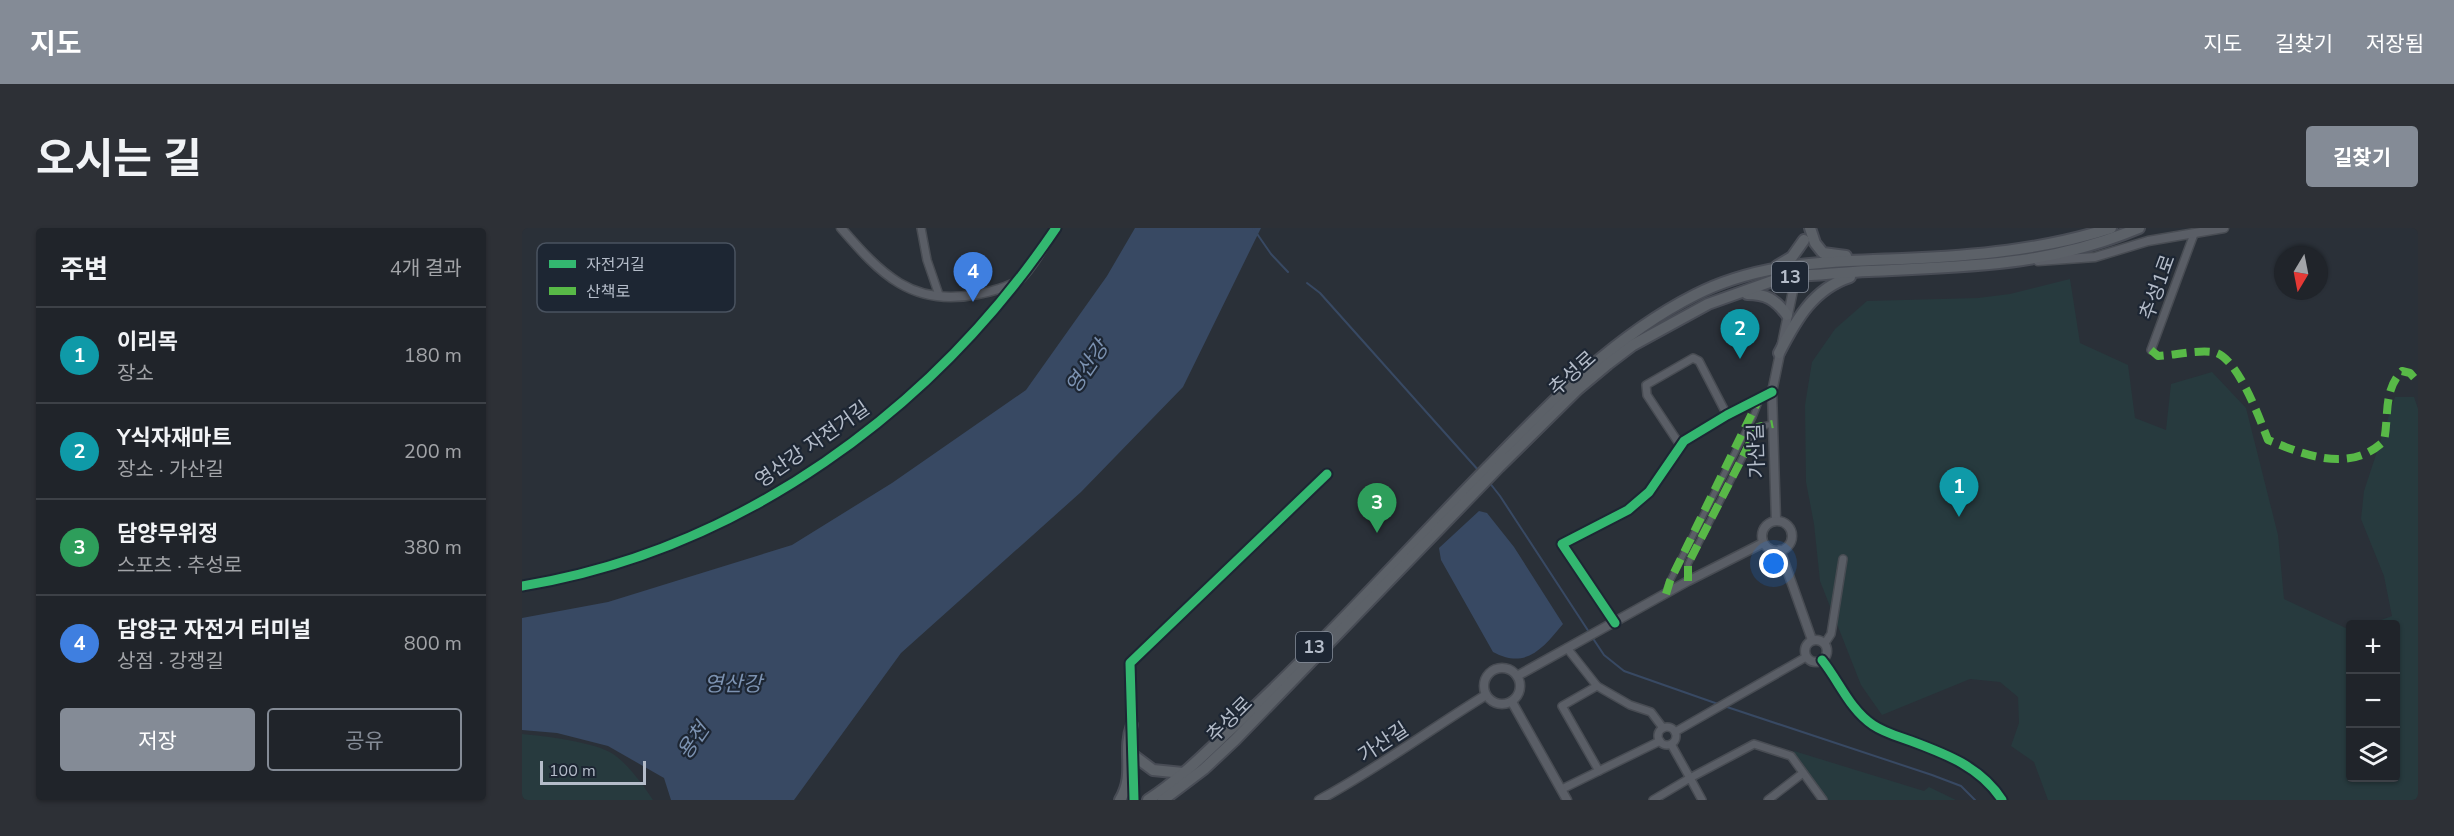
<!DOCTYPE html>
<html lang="ko">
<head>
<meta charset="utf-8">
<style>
  body { margin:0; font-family:"Nunito Sans","Noto Sans KR",sans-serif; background:#2d3036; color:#f1f3f6 }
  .controls { position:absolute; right:18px; bottom:18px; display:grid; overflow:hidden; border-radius:6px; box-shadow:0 2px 4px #0004 }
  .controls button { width:54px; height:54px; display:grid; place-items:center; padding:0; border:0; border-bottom:2px solid #3d4147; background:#20242a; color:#f1f3f6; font:30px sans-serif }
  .compass { position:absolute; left:1752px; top:18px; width:54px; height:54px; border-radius:50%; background:#20242a; box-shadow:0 2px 4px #0004; rotate:190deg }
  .scale { position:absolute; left:18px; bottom:15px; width:106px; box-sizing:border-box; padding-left:6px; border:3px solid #b4bcc9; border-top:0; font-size:16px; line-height:21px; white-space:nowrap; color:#b4bcc9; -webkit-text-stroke:4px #1d2633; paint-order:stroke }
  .you { position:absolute; left:1252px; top:336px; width:21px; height:21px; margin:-15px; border:4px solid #fff; border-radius:50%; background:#1a73e8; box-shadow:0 0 0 9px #1a73e833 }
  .badge { display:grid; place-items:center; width:39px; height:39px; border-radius:50%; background:#848b96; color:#fff; font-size:20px; font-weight:700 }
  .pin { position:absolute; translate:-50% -50px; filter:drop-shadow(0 2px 3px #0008) }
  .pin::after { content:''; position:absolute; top:32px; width:21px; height:18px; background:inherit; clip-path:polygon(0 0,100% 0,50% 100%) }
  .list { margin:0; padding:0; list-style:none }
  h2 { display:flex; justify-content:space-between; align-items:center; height:78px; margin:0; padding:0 24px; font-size:26px }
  h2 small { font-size:20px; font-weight:400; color:#a2a4a8 }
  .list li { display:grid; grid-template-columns:39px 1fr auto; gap:18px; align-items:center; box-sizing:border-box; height:96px; padding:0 24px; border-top:2px solid #3d4147 }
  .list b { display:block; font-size:22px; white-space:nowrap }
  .list p { margin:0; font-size:20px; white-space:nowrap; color:#a2a4a8 }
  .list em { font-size:20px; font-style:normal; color:#a2a4a8 }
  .actions { display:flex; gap:12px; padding:18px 24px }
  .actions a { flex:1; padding:14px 0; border:2px solid #848b96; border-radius:6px; text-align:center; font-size:21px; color:#848b96 }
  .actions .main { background:#848b96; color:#fff }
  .icon { flex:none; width:33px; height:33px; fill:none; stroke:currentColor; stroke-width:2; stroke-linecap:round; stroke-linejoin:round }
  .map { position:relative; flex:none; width:1896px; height:572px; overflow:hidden; border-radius:6px }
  header { display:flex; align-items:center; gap:36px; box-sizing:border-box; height:84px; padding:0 30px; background:#848b96; color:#fff }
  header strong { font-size:28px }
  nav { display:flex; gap:33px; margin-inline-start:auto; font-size:21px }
  .intro { display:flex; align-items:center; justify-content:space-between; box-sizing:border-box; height:144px; padding:0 36px }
  h1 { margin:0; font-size:42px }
  .button { padding:15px 27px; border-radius:6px; background:#848b96; color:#fff; font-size:21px; font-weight:700 }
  main { display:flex; gap:36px; padding:0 36px }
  aside { flex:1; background:#20242a; border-radius:6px; box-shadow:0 2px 4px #0004 }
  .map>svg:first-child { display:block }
  .green { fill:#273a3e }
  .water { fill:#384963 }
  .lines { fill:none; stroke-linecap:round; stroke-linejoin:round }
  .stream { stroke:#384963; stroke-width:2 }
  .pedestrian-casing { stroke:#484c53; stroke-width:8 }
  .minor-casing { stroke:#484c53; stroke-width:10 }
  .tertiary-casing { stroke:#484c53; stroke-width:11 }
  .primary-casing { stroke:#484c55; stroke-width:14 }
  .pedestrian { stroke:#5a5e66; stroke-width:5 }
  .minor { stroke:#5a5e66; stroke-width:7 }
  .tertiary { stroke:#5a5e66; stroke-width:8 }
  .primary { stroke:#5c6168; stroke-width:10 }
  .quiet { stroke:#58b947; stroke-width:8; stroke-dasharray:15 8; stroke-linecap:butt }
  .cycleway-casing { stroke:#1d2633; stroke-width:13 }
  .cycleway { stroke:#33b770; stroke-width:9 }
  .labels { text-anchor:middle; stroke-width:4.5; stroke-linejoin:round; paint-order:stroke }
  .shield { fill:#1d2633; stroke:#878f9c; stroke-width:1.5 }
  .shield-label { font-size:18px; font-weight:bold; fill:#b4bcc9 }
  .street-label { font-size:20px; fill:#b4bcc9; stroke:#1d2633 }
  .water-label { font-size:21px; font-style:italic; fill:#7c92b1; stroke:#1d2633 }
  .key { fill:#1d2633; stroke:#4a5360; stroke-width:1.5 }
  .key-label { font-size:16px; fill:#b4bcc9 }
</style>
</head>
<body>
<header>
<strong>지도</strong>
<nav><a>지도</a><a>길찾기</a><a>저장됨</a></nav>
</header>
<div class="intro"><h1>오시는 길</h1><a class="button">길찾기</a></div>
<main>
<aside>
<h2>주변<small>4개 결과</small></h2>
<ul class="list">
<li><span class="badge" style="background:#0f9aa8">1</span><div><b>이리목</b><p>장소</p></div><em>180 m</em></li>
<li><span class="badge" style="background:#0f9aa8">2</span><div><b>Y식자재마트</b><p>장소 · 가산길</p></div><em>200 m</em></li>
<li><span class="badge" style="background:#2e9e5b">3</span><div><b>담양무위정</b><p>스포츠 · 추성로</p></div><em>380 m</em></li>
<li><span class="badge" style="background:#3f7fe0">4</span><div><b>담양군 자전거 터미널</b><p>상점 · 강쟁길</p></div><em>800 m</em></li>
</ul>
<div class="actions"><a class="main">저장</a><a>공유</a></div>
</aside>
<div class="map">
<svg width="1896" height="572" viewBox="0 0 1896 572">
  <rect width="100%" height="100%" fill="#2a3038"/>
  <g class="green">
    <polygon points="1548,51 1558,115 1606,137 1613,190 1644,202 1649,156 1690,144 1724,180 1756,307 1762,371 1828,402 1828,550 1874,550 1874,397 1848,396 1870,388 1862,348 1839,291 1842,263 1873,169 1892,169 1896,181 1896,572 1526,572 1512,534 1489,518 1497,495 1496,469 1478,454 1448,451 1360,487 1339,457 1298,353 1292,296 1284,254 1283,177 1290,134 1313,101 1345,73 1456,70 1488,66"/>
    <path d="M0,506C22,508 73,514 91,526C105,535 122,558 131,572H0Z"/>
    <polygon points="1272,523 1402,563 1407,559 1434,572 1305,572 1271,527"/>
  </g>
  <g class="water">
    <polygon points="613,0 739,0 661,159 559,264 379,425 272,572 149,572 142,550 86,518 35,505 0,502 0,390 86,374 270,317 370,255 504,162 585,48"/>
    <path d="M957,283L965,285L992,319L1041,396C1021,420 1004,442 971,424L919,332L917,320Z"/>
  </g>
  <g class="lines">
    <g class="stream">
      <polyline points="731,0 749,26 766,44"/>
      <polyline points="785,55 798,65 957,243"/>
      <polyline points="967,254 978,268 1067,404"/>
      <polyline points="1070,409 1082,427 1102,443 1196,476"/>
      <polyline points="1202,478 1410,547 1439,558 1453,572"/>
    </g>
    <g class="pedestrian-casing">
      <g id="pedestrian">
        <polyline points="1166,353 1166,336 1236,199 1251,196"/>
        <polyline points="1144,364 1148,353 1231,189 1238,171"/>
      </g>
    </g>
    <g class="minor-casing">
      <g id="minor">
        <polyline points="399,0 405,32 417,67"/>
        <polyline points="1629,122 1672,6"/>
        <polyline points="1158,217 1125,167 1124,157 1171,130 1177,133 1205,187"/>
        <polyline points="1093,395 1040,316 1106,282 1127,264 1162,213 1205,187 1250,164"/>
        <polyline points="1303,415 1309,406 1321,331"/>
        <polyline points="1045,420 1075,458 1108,477 1129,484 1141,500"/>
        <polyline points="1075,458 1040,478 1077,543"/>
        <circle cx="1145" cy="508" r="9"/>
        <polyline points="610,501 608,435 805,246"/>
        <polyline points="1153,504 1284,429"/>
        <polyline points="1149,516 1168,550 1232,516 1269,528 1301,572"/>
        <polyline points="611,539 612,572"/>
        <polyline points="1040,561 1138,513"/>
        <polyline points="1131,572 1168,550 1180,572"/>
        <polyline points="1246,572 1281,545"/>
      </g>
    </g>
    <g class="tertiary-casing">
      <g id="tertiary">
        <path d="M319,0C358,45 390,80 456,66C468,64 486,59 496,53C509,43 524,14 534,0"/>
        <polyline points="1516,33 1573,29 1626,13 1702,0"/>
        <polyline points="1254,292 1250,164 1274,48"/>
        <circle cx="1255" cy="308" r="15"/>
        <polyline points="1258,322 1290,412"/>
        <circle cx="1294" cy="423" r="11"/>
        <path d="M1300,432C1317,453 1328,482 1351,497C1363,505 1375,508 1389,513C1424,526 1459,539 1480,572"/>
        <circle cx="980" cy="458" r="18"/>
        <polyline points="995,448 1166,353 1241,315"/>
        <polyline points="990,474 1045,572"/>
        <path d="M797,572C855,541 907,502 964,467"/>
      </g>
    </g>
    <g class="primary-casing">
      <g id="primary">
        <polyline points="1288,0 1293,15 1301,25 1324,28"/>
        <polyline points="1255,38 1270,29 1282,12"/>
        <path d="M1225,66C1244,66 1253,71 1265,87"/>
        <path d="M1257,125C1274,92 1291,61 1328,49"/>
        <polyline points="611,527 631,542 661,545"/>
        <path d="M598,572C614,546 600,524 610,497"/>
        <path d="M626,572C662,549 692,516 724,487C808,408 886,321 966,239C1029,174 1092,108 1173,67C1237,34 1310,33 1380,31C1450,28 1522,22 1589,0"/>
        <path d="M641,572L682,541L713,512L977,239L1056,161L1086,136L1111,117L1186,76L1256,51L1274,48C1298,47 1322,44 1347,43C1444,38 1524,39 1617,0"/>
      </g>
    </g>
    <use href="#pedestrian" class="pedestrian"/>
    <use href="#minor" class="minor"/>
    <use href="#tertiary" class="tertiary"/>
    <use href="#primary" class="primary"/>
    <g class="quiet">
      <path d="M1629,122L1636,128C1653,127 1674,122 1691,124C1715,127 1738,192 1746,212C1785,228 1828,245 1862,213C1867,189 1861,162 1880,143L1888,145L1896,154"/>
      <polyline points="1166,353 1166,336 1236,199 1251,196"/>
      <polyline points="1144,366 1148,353 1237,171"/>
    </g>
    <g class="cycleway-casing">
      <g id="cycleway">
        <path d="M0,358C219,322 410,183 534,0"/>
        <polyline points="1093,395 1040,316 1106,282 1127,264 1162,213 1205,187 1250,164"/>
        <path d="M1300,432C1317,453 1328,482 1351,497C1363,505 1375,508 1389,513C1424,526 1459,539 1480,572"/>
        <polyline points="612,572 608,435 805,246"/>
      </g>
    </g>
    <use href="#cycleway" class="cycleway"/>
  </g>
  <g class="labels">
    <g class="shield">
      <rect x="1250" y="34" width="36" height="30" rx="4.5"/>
      <rect x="774" y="404" width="36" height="30" rx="4.5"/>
    </g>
    <g class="shield-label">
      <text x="1268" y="55">13</text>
      <text x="792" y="425">13</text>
    </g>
    <g class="street-label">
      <text transform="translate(1635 59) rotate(-70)" y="7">추성1로</text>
      <text transform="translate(1050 145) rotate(-42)" y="7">추성로</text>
      <text transform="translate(290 216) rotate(-35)" y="7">영산강 자전거길</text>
      <text transform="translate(1234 223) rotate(-92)" y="7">가산길</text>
      <text transform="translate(707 491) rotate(-45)" y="7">추성로</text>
      <text transform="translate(861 514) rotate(-33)" y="7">가산길</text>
    </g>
    <g class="water-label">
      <text transform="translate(565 139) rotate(-56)" y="7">영산강</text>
      <text x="211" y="463">영산강</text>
      <text transform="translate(171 513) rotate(-55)" y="7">용천</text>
    </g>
  </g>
  <rect x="15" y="15" width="198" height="69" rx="9" class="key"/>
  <rect x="27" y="32" width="27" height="8" fill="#33b770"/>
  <rect x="27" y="59" width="27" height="8" fill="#58b947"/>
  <g class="key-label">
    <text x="64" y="42">자전거길</text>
    <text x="64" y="69">산책로</text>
  </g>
</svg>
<div class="controls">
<button>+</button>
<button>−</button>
<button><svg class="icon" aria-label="layers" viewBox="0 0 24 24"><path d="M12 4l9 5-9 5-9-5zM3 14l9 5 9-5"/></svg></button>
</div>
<svg class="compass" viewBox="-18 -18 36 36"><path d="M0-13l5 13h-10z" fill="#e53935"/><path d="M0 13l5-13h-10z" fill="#a2a4a8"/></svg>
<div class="scale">100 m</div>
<div class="you"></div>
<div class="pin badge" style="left:1437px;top:289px;background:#0f9aa8">1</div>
<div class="pin badge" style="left:1218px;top:131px;background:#0f9aa8">2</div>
<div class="pin badge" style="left:855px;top:305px;background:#2e9e5b">3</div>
<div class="pin badge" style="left:451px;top:74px;background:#3f7fe0">4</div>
</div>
</main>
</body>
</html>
